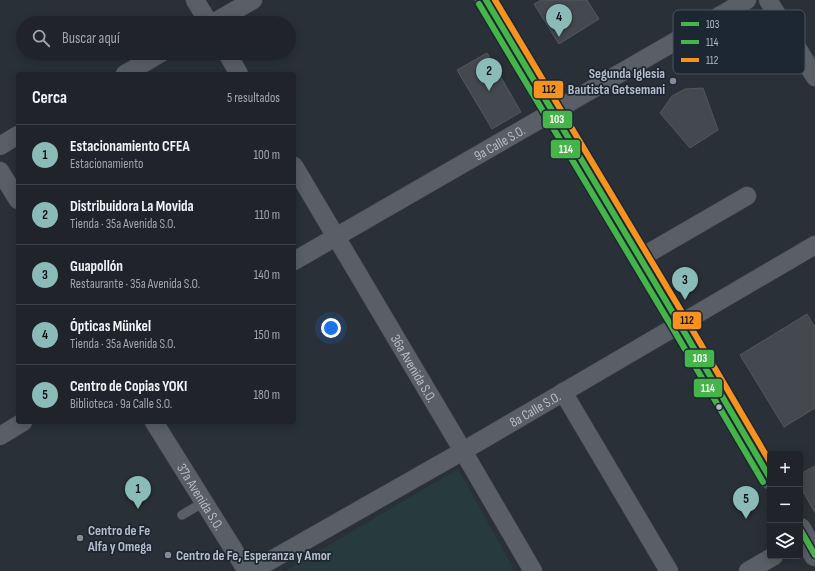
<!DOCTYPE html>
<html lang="es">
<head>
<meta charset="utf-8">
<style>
  body { margin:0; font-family:"Sofia Sans Condensed",sans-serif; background:#2d3036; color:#f1f3f6 }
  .controls { position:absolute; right:12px; bottom:12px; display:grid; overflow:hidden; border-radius:4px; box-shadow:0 2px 10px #0003 }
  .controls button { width:36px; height:36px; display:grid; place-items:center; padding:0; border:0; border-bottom:1px solid #3d4147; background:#20242a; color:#f1f3f6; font:20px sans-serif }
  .you { position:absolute; left:331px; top:328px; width:14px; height:14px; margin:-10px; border:3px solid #fff; border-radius:50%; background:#1a73e8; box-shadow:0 0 0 6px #1a73e833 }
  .badge { display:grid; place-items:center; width:26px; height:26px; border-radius:50%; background:#8bbbb9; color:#111; font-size:13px; font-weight:700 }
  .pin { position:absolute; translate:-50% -33px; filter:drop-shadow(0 1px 2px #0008) }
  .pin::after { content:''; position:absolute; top:21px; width:14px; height:12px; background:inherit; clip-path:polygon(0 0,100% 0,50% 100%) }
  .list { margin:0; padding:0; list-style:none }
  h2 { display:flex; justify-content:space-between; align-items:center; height:52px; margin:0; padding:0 16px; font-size:17px }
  h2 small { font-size:13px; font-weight:400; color:#a2a4a8 }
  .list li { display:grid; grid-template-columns:26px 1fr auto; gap:12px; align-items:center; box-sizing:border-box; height:60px; padding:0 16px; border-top:1px solid #3d4147 }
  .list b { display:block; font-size:15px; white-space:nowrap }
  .list p { margin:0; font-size:13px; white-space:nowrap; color:#a2a4a8 }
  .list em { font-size:13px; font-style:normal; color:#a2a4a8 }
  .icon { flex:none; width:22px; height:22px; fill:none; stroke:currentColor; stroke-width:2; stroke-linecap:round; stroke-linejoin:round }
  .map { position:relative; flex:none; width:815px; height:571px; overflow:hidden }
  .search { position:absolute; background:#20242a; box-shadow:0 2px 10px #0003; left:16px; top:16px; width:280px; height:44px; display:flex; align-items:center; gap:10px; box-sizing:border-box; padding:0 14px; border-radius:22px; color:#a2a4a8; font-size:15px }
  .panel { position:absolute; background:#20242a; box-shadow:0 2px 10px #0003; left:16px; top:72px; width:280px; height:352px; border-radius:4px }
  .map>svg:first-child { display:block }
  .green { fill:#273a3e }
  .building { fill:#444950; stroke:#52575f }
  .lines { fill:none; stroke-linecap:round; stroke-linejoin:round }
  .lane-casing { stroke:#484c53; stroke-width:10 }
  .street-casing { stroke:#484c53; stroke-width:19 }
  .secondary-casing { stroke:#484c53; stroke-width:23 }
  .lane { stroke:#5a5e66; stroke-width:9 }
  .street { stroke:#5a5e66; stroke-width:18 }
  .secondary { stroke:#595d64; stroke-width:22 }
  .bus-1-casing { stroke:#1d2633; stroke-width:9 }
  .bus-2-casing { stroke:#1d2633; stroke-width:9 }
  .bus-3-casing { stroke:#1d2633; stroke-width:9 }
  .bus-1 { stroke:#45b549; stroke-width:6 }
  .bus-2 { stroke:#45b549; stroke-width:6 }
  .bus-3 { stroke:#f7921f; stroke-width:6 }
  .poi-dot { fill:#848b96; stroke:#1d2633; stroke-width:1.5 }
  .bus-dot { fill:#b4bcc9; stroke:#1d2633; stroke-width:1.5 }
  .labels { text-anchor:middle; stroke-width:3.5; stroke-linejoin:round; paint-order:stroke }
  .poi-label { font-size:14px; font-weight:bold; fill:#b4bcc9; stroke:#1d2633; text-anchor:start }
  .street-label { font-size:14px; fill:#b4bcc9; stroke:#1d2633 }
  .key { fill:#1d2633; stroke:#4a5360; stroke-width:1 }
  .key-label { font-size:11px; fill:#b4bcc9 }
  .line-badge { stroke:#1d2633; stroke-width:1.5 }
  .badge-label { font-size:11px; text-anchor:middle; font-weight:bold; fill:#fff }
  .pale-badge-label { font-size:11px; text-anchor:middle; font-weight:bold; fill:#111 }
</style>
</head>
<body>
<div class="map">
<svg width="815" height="571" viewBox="0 0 815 571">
  <rect width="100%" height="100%" fill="#2a3038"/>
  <polygon class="green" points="458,469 515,571 285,571"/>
  <g class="building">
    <polygon points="541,0 587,0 599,19 559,44 534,4"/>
    <polygon points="487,53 521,112 492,129 457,70"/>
    <polygon points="703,88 718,130 690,148 660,113 672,96 685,89"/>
    <polygon points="807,314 815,327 815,408 784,427 740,355"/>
    <polygon points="815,466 815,513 800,486 800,474"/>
  </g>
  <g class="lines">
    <g class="lane-casing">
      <polyline id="lane" points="182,515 204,502"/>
    </g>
    <g class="street-casing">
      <g id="street">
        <polyline points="195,0 209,23"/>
        <polyline points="768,0 815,77"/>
        <polyline points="213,23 253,0"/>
        <polyline points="227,53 239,74"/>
        <polyline points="125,74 161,53"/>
        <polyline points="0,146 18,135"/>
        <path id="s1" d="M294,166L463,451L533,571"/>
        <polyline points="0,171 18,200"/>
        <polyline points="640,258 747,196"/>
        <path id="s2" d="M294,261L747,0"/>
        <polyline points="563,392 669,571"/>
        <path id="s3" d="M154,422L247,571"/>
        <polyline points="0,436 23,422"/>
        <path id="s4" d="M252,571L463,451L815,245"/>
        <polyline points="748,571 774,556"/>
      </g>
    </g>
    <g class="secondary-casing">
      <g id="secondary">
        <polyline points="486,0 679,323 770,478"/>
        <polyline points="800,529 815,555"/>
      </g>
    </g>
    <use href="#lane" class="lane"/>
    <use href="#street" class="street"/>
    <use href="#secondary" class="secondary"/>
    <g class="bus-1-casing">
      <g id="bus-1">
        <polyline points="486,0 679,323 770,478"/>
        <polyline points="800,529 815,555"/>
      </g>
    </g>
    <g class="bus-2-casing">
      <polyline id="bus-2" points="479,4 672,327 763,482"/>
    </g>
    <g class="bus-3-casing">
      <polyline id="bus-3" points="495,0 686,319 770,462"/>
    </g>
    <use href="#bus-1" class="bus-1"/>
    <use href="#bus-2" class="bus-2"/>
    <use href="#bus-3" class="bus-3"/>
  </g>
  <g class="poi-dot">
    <circle cx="673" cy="81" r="4"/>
    <circle cx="80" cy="538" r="4"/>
    <circle cx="168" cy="555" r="4"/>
  </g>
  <circle class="bus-dot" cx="719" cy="407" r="3.5"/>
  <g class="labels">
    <g class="poi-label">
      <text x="665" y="78" text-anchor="end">Segunda Iglesia<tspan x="665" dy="16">Bautista Getsemani</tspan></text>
      <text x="88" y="535">Centro de Fe<tspan x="88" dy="16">Alfa y Omega</tspan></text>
      <text x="176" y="560">Centro de Fe, Esperanza y Amor</text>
    </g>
    <g class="street-label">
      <text dy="5" stroke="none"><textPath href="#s2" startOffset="237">9a Calle S.O.</textPath></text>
      <text dy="5" stroke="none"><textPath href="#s1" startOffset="235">36a Avenida S.O.</textPath></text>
      <text dy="5" stroke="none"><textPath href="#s4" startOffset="326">8a Calle S.O.</textPath></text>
      <text dy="5" stroke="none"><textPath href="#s3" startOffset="88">37a Avenida S.O.</textPath></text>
    </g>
  </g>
  <rect x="673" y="10" width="132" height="64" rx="6" class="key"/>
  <rect x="681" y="22" width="18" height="4" fill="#45b549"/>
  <rect x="681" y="40" width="18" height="4" fill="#45b549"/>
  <rect x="681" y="58" width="18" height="4" fill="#f7921f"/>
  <g class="key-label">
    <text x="706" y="28">103</text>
    <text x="706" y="46">114</text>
    <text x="706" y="64">112</text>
  </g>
  <g class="line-badge">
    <rect x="533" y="80" width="31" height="19" rx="4" fill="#f7921f"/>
    <rect x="542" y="110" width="31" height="19" rx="4" fill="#45b549"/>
    <rect x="550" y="139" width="31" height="20" rx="4" fill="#45b549"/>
    <rect x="672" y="311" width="30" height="19" rx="4" fill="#f7921f"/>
    <rect x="684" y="349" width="31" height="19" rx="4" fill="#45b549"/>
    <rect x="693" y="378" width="30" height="20" rx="4" fill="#45b549"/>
  </g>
  <g class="badge-label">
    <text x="557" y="123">103</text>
    <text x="566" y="153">114</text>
    <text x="700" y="362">103</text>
    <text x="708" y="392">114</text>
  </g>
  <g class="pale-badge-label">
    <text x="549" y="93">112</text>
    <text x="687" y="324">112</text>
  </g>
</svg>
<div class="controls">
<button>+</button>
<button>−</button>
<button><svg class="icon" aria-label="layers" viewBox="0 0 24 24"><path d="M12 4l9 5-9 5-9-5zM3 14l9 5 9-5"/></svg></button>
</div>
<div class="you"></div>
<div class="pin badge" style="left:138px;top:509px">1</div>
<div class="pin badge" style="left:489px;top:91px">2</div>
<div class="pin badge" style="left:685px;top:300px">3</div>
<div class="pin badge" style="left:559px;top:37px">4</div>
<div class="pin badge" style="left:746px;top:519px">5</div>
<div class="search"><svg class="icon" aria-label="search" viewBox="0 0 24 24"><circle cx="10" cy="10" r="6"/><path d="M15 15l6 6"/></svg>Buscar aquí</div>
<section class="panel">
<h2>Cerca<small>5 resultados</small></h2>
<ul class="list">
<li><span class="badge">1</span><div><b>Estacionamiento CFEA</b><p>Estacionamiento</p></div><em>100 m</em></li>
<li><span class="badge">2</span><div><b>Distribuidora La Movida</b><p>Tienda · 35a Avenida S.O.</p></div><em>110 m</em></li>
<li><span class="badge">3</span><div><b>Guapollón</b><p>Restaurante · 35a Avenida S.O.</p></div><em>140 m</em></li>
<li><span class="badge">4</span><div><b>Ópticas Münkel</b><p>Tienda · 35a Avenida S.O.</p></div><em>150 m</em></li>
<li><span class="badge">5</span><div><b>Centro de Copias YOKI</b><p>Biblioteca · 9a Calle S.O.</p></div><em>180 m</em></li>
</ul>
</section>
</div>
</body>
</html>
